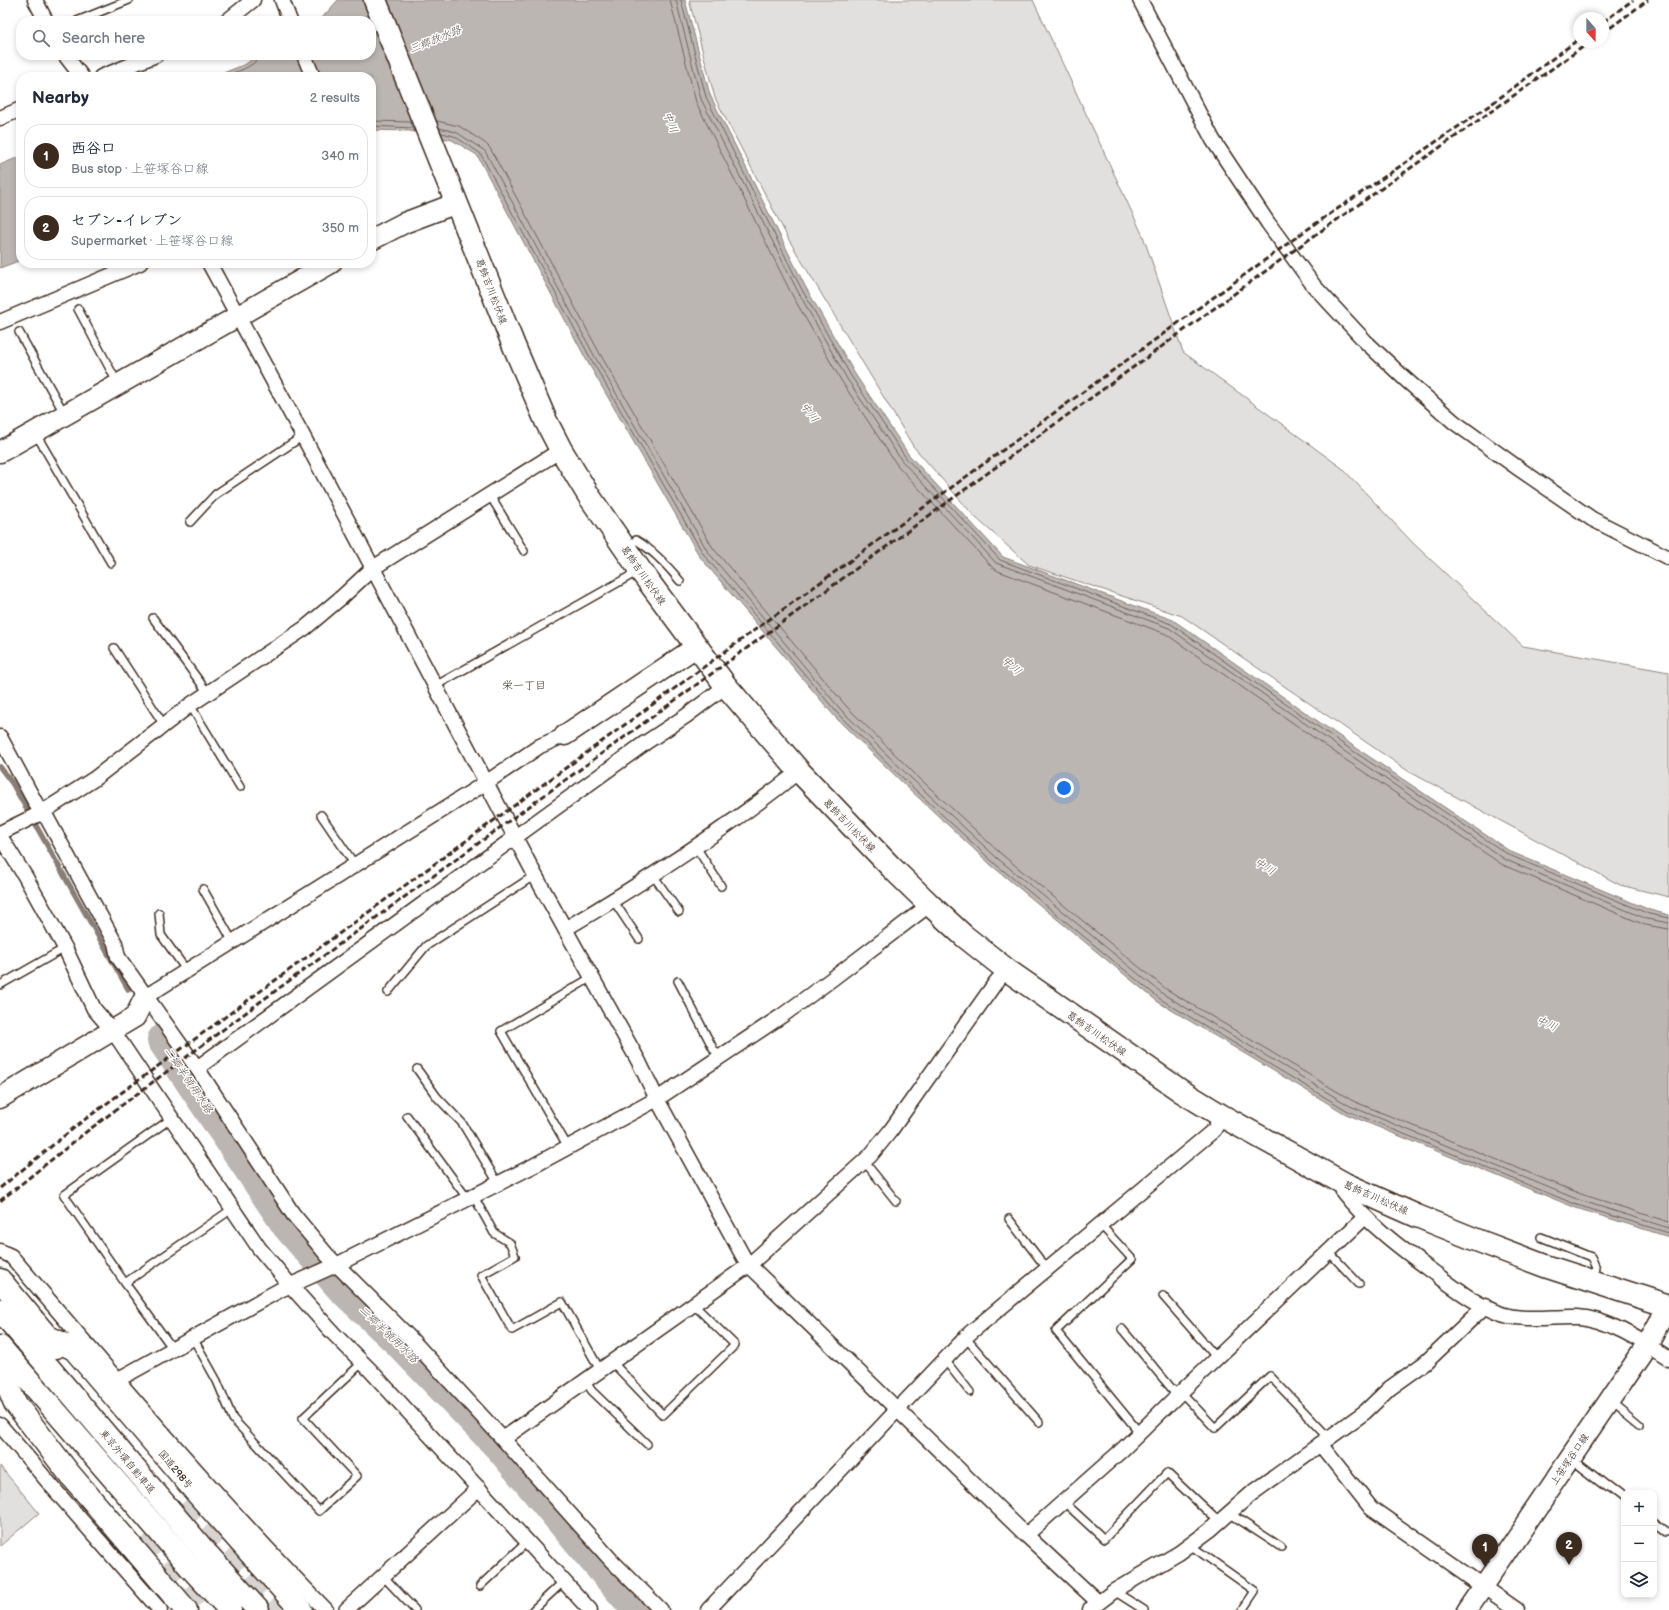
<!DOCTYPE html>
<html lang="en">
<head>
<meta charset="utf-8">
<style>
  body { margin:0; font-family:"Balsamiq Sans","Klee One",sans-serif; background:#f2f2f3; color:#1f2937 }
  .controls { position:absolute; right:12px; bottom:12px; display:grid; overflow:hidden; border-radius:8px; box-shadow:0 2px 6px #0003 }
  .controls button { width:36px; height:36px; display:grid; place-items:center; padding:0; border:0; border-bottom:1px solid #e0e1e3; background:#fff; color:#1f2937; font:20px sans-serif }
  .compass { position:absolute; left:1573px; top:12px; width:36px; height:36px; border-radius:50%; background:#fff; box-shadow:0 2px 6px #0003; rotate:159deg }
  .you { position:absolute; left:1064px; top:788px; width:14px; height:14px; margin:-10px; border:3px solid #fff; border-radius:50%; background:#1a73e8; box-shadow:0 0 0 6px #1a73e833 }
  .badge { display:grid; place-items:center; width:26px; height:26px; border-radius:50%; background:#3b2a1e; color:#fff; font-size:13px; font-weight:700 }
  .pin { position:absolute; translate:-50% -33px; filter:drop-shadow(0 1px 2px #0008) }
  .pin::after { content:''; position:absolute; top:21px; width:14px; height:12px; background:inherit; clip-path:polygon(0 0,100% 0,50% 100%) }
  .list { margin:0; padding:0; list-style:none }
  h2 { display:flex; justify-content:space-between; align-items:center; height:52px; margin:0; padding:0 16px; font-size:17px }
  h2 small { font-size:13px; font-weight:400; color:#747a83 }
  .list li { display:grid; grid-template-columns:26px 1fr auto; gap:12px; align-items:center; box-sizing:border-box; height:64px; margin:0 8px 8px; padding:0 8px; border:1px solid #e0e1e3; border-radius:16px }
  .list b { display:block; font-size:15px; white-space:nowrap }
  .list p { margin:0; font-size:13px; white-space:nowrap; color:#747a83 }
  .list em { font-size:13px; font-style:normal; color:#747a83 }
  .icon { flex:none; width:22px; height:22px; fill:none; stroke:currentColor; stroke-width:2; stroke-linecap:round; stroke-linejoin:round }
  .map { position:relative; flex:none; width:1669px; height:1610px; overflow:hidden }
  .search { position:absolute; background:#fff; box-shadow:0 2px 6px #0003; left:16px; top:16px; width:360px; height:44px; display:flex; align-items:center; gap:10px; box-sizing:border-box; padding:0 14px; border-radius:16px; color:#747a83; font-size:15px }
  .panel { position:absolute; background:#fff; box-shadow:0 2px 6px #0003; left:16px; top:72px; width:360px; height:196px; border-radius:16px }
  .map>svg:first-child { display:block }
  .green { fill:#e2e0de; stroke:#8e857e }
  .water { fill:#bcb6b3; stroke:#887e77 }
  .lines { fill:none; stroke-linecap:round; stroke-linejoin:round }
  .shore { stroke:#6f625a; stroke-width:1 }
  .stream { stroke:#887e77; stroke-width:5.5 }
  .river { stroke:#bcb6b3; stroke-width:32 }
  .highway-tunnel { stroke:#d8d4d2; stroke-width:22; stroke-dasharray:22 11; stroke-linecap:butt }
  .lane-casing { stroke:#3b2a1e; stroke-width:10 }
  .street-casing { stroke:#3b2a1e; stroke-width:17 }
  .secondary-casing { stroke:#3b2a1e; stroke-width:23 }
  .primary-casing { stroke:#3b2a1e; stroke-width:25 }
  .highway-casing { stroke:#3b2a1e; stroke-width:25 }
  .lane { stroke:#fff; stroke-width:7 }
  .street { stroke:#fff; stroke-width:14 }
  .secondary { stroke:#fff; stroke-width:20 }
  .primary { stroke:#fff; stroke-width:22 }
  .highway { stroke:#fff; stroke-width:22 }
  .rail { stroke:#3b2a1e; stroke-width:3; stroke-dasharray:6 3; stroke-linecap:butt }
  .labels { text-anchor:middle; stroke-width:3; stroke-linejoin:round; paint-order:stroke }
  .street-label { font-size:10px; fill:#3b2a1e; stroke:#fff }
  .water-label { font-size:11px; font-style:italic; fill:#685b52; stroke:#fff }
  .neighbourhood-label { font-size:11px; fill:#3b2a1e; stroke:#fff }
</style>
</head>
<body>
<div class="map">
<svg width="1669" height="1610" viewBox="0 0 1669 1610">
  <rect width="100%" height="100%" fill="#fff"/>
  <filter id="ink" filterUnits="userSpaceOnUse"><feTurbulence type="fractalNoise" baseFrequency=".025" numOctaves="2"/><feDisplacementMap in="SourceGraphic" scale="8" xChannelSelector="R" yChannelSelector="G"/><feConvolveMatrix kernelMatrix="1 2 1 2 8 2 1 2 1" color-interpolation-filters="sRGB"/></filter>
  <g filter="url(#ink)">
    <g class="green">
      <polygon points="689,0 1033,0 1143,236 1183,352 1342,468 1413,543 1523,646 1669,672 1669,897 1620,885 1408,771 1182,616 1029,565 975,517 913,446 789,240 715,98"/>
      <polygon points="0,1466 39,1513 0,1546"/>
    </g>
    <g class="water">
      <polygon points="338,0 685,0 710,95 805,286 855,374 909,455 1003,557 1173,620 1352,745 1511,852 1650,910 1669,915 1669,1237 1576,1208 1346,1114 1158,1002 991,865 906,786 836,718 700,557 587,361 477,155 452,140 410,131 371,130 371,77 213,77 246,64 257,55 371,55 371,21 317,21 321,19"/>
      <polygon points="21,156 21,260 0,268 0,165"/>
    </g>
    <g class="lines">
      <g class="shore">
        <polyline points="670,0 696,102 791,293 842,382 897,465 992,567 998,571 1166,634 1343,758 1503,865 1645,925 1669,929"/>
        <polyline points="676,0 701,99 797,290 847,379 902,461 996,563 1169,628 1347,753 1506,860 1647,919 1669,923"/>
        <polyline points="681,0 706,97 801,288 851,376 906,458 1000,560 1171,624 1350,749 1509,855 1649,914 1669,918"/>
        <path d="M224,77C233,73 258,66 259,55"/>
        <polyline points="371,121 411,122"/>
        <polyline points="437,121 459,126 485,143 490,148 600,354 713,548 847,707 916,775 1000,853 1166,989 1353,1101 1581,1194 1669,1222"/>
        <polyline points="371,126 413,128"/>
        <polyline points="439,128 456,132 485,151 595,357 708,552 842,711 912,779 997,858 1163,994 1350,1106 1579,1200 1669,1228"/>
        <polyline points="442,133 454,136 480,153 591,359 704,555 839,715 908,783 993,862 1160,999 1348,1111 1577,1205 1669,1233"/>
      </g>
      <polyline class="stream" points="0,767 12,783 128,989"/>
      <polyline class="river" points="163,1040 288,1226 342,1288 399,1342 502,1449 586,1550 638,1610"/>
      <g class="highway-tunnel">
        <polyline points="185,1501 280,1610"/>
        <polyline points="145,1536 210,1610"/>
      </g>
      <g class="lane-casing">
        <g id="lane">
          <polyline points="77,21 129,0"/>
          <polyline points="78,309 118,384"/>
          <polyline points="19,332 64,413"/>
          <polyline points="36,434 111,563"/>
          <polyline points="489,494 524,551"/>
          <polyline points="190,522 216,494 303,436"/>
          <path d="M627,547L636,540C654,551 667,565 680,581"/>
          <polyline points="153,618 208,693"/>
          <polyline points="114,648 164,725"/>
          <polyline points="435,686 637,572"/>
          <polyline points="190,705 240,787"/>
          <polyline points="321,815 355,865"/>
          <polyline points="696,847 721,886"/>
          <polyline points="653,875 679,912"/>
          <polyline points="203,889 233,942"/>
          <polyline points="613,900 639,939"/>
          <polyline points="159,913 161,935 187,971"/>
          <polyline points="678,981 714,1050 721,1058"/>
          <polyline points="0,985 65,948"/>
          <polyline points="388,992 426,946 535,875"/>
          <polyline points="417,1069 437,1097 462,1123 498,1183"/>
          <polyline points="407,1116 467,1198"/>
          <polyline points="172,1118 64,1195 125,1283 173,1349"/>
          <polyline points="568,1147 501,1031 592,977"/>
          <polyline points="864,1161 896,1201"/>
          <polyline points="473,1195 494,1233 510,1243 515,1256 481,1275 512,1330 562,1302 600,1370"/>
          <polyline points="1009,1219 1041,1261 1048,1267"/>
          <polyline points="1100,1224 1132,1259 1056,1331 1139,1432"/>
          <polyline points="1541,1237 1591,1257 1596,1268 1593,1279"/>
          <polyline points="1329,1252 1359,1284"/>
          <polyline points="125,1283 232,1209"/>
          <polyline points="1163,1296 1217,1358"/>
          <polyline points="1122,1329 1177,1395"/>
          <polyline points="193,1338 217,1381 233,1419 319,1511 357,1476 303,1418 363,1362"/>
          <polyline points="965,1338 972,1345 1039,1422"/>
          <polyline points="945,1360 970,1392"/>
          <polyline points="612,1362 663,1415 735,1345 694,1305"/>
          <polyline points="585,1381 592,1391 647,1444"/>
          <polyline points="1181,1392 1215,1428 1270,1376 1329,1438"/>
          <polyline points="1610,1401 1639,1425"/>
          <polyline points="1571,1458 1624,1499"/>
          <polyline points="1063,1501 1104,1539 1167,1473 1219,1522"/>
          <polyline points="1229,1513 1281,1547"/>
          <polyline points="1654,1522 1666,1531"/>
          <polyline points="1190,1545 1255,1591 1243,1609"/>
          <polyline points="383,1576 415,1610"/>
          <polyline points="480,1586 528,1541"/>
          <polyline points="1114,1591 1144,1610"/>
          <polyline points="533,1610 564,1581"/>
        </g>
      </g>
      <g class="street-casing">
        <g id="street">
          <polyline points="35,0 46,21"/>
          <polyline points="282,0 290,21"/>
          <polyline points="1140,0 1213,140 1268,223 1314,286 1366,342 1404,378 1454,422 1518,468 1592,519 1669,558"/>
          <polyline points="227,21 253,0"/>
          <polyline points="65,55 82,77"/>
          <polyline points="304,55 313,77"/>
          <polyline points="101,77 156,55"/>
          <polyline points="0,118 21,109"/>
          <polyline points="209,263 303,436 535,875 639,1062 657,1099 744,1258 749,1265 1026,1535 1098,1602"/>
          <polyline points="0,322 140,263"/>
          <polyline points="0,737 41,813 47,818 115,943 118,957 197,1068 293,1214 327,1255 410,1338 503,1439 611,1560 661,1610"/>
          <polyline points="0,833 41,813 94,779 190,705 305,628 343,596 373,568 561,450"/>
          <polyline points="0,836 25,876 65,948 94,1009 113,1031 259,1248 291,1286 333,1333 370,1370 590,1610"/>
          <path d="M565,929C646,881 726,830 799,771"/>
          <polyline points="145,997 487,782 540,746 565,735"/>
          <polyline points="197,1068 645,743 686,716 726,686"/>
          <path d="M1345,1184L1343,1192C1368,1224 1403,1250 1436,1274C1454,1288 1486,1312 1509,1316C1532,1321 1555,1316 1578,1317C1609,1319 1643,1342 1669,1358"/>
          <path d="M0,1251L11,1256C114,1376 215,1497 326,1610"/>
          <polyline points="117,1380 280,1290 336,1265 535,1165 657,1099 783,1015 832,979 920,912 928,903"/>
          <polyline points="0,1425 61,1497 160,1610"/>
          <polyline points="503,1439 749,1265 870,1156 891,1130 996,982 1007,970"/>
          <polyline points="1320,1444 1371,1508 1517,1610"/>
          <polyline points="1026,1535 1122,1450 1181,1392 1365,1217"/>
          <polyline points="346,1610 479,1488"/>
          <polyline points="708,1610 970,1333 1214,1130 1222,1116"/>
          <polyline points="1089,1610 1114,1591 1179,1553 1210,1530 1251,1494 1365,1412 1390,1388 1425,1363 1485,1306"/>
        </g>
      </g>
      <g class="secondary-casing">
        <g id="secondary">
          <polyline points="371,240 404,223 457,203"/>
          <polyline points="0,452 331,263"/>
          <polyline points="565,735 696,647"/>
          <polyline points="0,1098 135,1017 145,997"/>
          <polyline points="1467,1610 1647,1345 1668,1306"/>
        </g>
      </g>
      <g class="primary-casing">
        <polyline id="primary" points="375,0 514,346 546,421 561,450 589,496 640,570 726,686 799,771 891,867 928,903 964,936 1007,970 1181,1091 1222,1116 1345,1184 1417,1216 1479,1241 1545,1266 1669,1306"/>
      </g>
      <g class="highway-casing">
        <g id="highway">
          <polyline points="0,1280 56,1347"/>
          <polyline points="0,1310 208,1555 258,1610"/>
          <polyline points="46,1336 74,1349 195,1491 301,1610"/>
          <polyline points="0,1347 190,1567 230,1610"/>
          <polyline points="1,1369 15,1403 68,1472 186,1610"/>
        </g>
      </g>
      <use href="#lane" class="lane"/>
      <use href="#street" class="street"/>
      <use href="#secondary" class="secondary"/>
      <use href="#primary" class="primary"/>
      <use href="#highway" class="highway"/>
      <g class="rail">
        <polyline points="1603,22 1633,0"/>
        <polyline points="1603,33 1648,0"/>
        <polyline points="0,1188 80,1123 723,653 1305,231 1490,105 1579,39"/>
        <polyline points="0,1201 86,1132 260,1002 1311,238 1590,42"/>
      </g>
    </g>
  </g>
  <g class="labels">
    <g class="street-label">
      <text transform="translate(492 291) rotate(69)" y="4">葛飾吉川松伏線</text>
      <text transform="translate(644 575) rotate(55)" y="4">葛飾吉川松伏線</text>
      <text transform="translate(850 825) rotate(46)" y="4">葛飾吉川松伏線</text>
      <text transform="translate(1097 1033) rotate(35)" y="4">葛飾吉川松伏線</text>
      <text transform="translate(1376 1197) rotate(24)" y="4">葛飾吉川松伏線</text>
      <text transform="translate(1569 1459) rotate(-56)" y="4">上笹塚谷口線</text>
      <text transform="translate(128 1461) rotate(50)" y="4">東京外環自動車道</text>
      <text transform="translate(176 1469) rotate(50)" y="4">国道298号</text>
    </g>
    <g class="water-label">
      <text transform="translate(435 39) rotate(-22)" y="4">三郷放水路</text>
      <text transform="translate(671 122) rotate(68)" y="4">中川</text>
      <text transform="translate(810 412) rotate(54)" y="4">中川</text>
      <text transform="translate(1012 665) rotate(43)" y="4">中川</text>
      <text transform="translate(1265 866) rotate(32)" y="4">中川</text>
      <text transform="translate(1547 1023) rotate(24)" y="4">中川</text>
      <text transform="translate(189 1080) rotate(56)" y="4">二郷半領用水路</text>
      <text transform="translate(389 1334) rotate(44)" y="4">二郷半領用水路</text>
    </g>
    <g class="neighbourhood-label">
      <text x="524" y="689">栄一丁目</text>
    </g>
  </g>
</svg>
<div class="controls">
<button>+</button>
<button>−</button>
<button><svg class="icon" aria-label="layers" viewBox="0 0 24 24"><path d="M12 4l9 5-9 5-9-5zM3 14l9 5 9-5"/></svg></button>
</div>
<svg class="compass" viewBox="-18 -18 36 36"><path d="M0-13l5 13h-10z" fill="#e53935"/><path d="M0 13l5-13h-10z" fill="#747a83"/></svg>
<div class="you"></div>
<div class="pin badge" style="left:1485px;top:1567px">1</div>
<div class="pin badge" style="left:1569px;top:1565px">2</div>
<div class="search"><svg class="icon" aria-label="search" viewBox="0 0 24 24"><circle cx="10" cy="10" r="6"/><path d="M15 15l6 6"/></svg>Search here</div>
<section class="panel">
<h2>Nearby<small>2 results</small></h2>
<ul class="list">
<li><span class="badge">1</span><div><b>西谷口</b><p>Bus stop · 上笹塚谷口線</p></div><em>340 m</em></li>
<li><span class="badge">2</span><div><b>セブン-イレブン</b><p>Supermarket · 上笹塚谷口線</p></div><em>350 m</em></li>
</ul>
</section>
</div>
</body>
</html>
